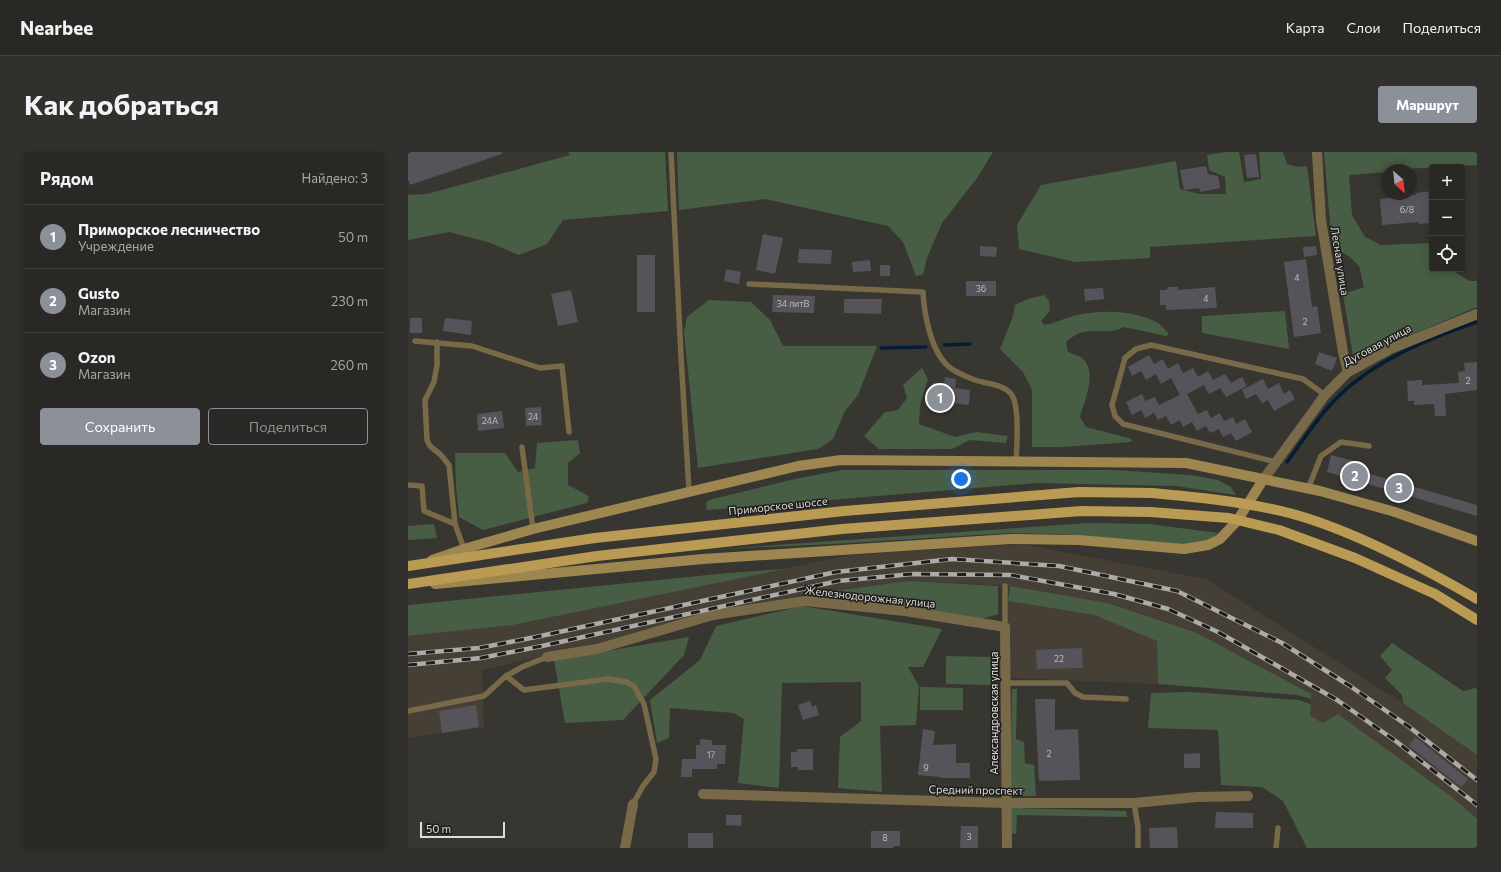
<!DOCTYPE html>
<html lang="ru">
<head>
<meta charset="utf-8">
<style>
  body { margin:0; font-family:Commissioner,sans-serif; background:#32302d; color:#f1f3f6 }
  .controls { position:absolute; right:12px; top:12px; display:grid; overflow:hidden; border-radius:4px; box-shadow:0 2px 10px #0003 }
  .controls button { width:36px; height:36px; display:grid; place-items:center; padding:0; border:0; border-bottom:1px solid #464442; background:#2a2825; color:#f1f3f6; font:20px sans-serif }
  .compass { position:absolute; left:973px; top:12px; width:36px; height:36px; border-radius:50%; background:#2a2825; box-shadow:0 2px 10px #0003; rotate:153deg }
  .scale { position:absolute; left:12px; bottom:10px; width:85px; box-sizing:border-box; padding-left:4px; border:2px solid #dfddda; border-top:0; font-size:11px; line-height:14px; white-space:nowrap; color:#dfddda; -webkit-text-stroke:3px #1f1d1b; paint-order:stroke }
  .you { position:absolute; left:553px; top:327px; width:14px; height:14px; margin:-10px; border:3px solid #fff; border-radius:50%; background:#1a73e8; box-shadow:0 0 0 6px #1a73e833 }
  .badge { display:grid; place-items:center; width:26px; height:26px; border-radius:50%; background:#8c9099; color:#fff; font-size:13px; font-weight:700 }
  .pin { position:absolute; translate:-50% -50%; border:2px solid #fff; box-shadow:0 1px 4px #0006 }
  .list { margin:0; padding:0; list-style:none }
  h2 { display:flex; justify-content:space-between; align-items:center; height:52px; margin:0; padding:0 16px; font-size:17px }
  h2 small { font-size:13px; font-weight:400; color:#a5a6a7 }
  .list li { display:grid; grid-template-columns:26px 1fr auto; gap:12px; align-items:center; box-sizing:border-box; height:64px; padding:0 16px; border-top:1px solid #464442 }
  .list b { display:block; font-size:15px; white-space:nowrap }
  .list p { margin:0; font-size:13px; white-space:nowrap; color:#a5a6a7 }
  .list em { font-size:13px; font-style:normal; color:#a5a6a7 }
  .actions { display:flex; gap:8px; padding:12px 16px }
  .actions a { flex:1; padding:9px 0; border:1px solid #8c9099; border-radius:4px; text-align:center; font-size:14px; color:#8c9099 }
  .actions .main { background:#8c9099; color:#fff }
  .icon { flex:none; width:22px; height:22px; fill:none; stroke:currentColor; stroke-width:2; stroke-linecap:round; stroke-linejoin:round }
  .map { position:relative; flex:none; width:1069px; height:696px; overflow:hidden; border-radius:4px }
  header { display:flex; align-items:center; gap:24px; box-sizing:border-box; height:56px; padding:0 20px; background:#2a2825; border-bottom:1px solid #464442 }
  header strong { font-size:19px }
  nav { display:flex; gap:22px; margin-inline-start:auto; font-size:14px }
  .intro { display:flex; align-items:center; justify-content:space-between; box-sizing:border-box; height:96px; padding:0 24px }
  h1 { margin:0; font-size:28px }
  .button { padding:10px 18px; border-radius:4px; background:#8c9099; color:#fff; font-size:14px; font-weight:700 }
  main { display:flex; gap:24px; padding:0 24px }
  aside { flex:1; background:#2a2825; border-radius:4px; box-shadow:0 2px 10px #0003 }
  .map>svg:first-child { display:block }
  .built { fill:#453f35 }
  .green { fill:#475e45 }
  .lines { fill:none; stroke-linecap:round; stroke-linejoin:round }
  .stream { stroke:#031d34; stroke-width:3.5 }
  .building { fill:#56545a }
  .lane { stroke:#786a48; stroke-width:5.5 }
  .street { stroke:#786a48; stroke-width:10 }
  .secondary { stroke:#9d864f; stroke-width:10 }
  .primary { stroke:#ba9b53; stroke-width:10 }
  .rail-casing { stroke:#adaba7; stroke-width:4.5 }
  .rail { stroke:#1f1d1b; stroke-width:3; stroke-dasharray:9; stroke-linecap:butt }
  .primary-bridge { stroke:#ba9b53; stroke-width:10 }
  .labels { text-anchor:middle; stroke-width:3; stroke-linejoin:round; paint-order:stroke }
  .number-label { font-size:9px; fill:#bdbbba }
  .street-label { font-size:11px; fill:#dfddda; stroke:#1f1d1b }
</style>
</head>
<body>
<header>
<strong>Nearbee</strong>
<nav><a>Карта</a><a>Слои</a><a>Поделиться</a></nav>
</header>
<div class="intro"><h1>Как добраться</h1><a class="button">Маршрут</a></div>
<main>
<aside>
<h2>Рядом<small>Найдено: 3</small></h2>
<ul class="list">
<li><span class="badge">1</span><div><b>Приморское лесничество</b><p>Учреждение</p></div><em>50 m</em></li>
<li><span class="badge">2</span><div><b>Gusto</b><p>Магазин</p></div><em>230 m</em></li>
<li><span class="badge">3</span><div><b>Ozon</b><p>Магазин</p></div><em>260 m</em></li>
</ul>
<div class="actions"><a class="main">Сохранить</a><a>Поделиться</a></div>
</aside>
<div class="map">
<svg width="1069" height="696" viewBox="0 0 1069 696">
  <rect width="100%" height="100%" fill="#383631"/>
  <g class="built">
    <polygon points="613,392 798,427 995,551 1069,603 1069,667 1044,645 902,564 903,542 789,481 602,434 501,429 395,443 74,518 76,575 0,586 0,484 105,473 442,403"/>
    <polygon points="600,449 686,463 749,489 750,532 601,526"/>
  </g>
  <g class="green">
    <polygon points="160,0 257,0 260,59 155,68 139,92 111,103 80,90 41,80 0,88 0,43 19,42 162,3"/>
    <polygon points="269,0 585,0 569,26 534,71 519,106 515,122 508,124 495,90 480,74 357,47 271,58"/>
    <polygon points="819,0 831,0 836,30 853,27 851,0 875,0 879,12 890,15 899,14 908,84 742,95 742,106 667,110 611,97 609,73 633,33 768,9 772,37 791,42 818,42 817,25 801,18 799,3"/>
    <polygon points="916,0 1069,0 1069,13 979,18 979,20 941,23 944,63 957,85 973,93 1024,91 1024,117 1041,117 1062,129 1069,129 1069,155 981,192 946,210 935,142 956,135 951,114 941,104 924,95"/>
    <path d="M636,143L641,149L642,159L633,169L636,173C645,172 650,169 659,166C685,157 726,157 750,171C754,174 758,179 761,182L758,184L716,175C695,186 680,170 658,190L660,200C664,202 673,204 676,208C689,223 676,249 672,265L678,275L721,286L724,288L723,290L655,295H624V238L615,220L592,197L605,164L607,153L620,147Z"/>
    <polygon points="301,148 343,150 362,168 375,194 469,194 450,243 437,259 425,287 410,297 290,316 276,180 279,165"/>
    <polygon points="877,159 881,197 794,181 794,164"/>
    <polygon points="514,216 520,227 512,253 511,272 547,285 568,280 600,284 598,291 562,288 544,297 471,297 456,284 477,260 490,258 499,246 495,233"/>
    <polygon points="170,288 172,301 160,311 160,333 181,344 179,351 75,378 51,365 48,333 47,301 97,301 110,320 127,316 129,291"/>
    <polygon points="434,318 707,318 782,323 810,328 823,335 828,343 768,334 629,331 299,358 298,351 301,348 382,328"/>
    <polygon points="680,371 741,372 810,381 798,390 774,394 655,382 601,381 425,392 312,397"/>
    <polygon points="26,372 29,386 0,388 0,374"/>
    <polygon points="376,417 105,473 0,484 0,453 320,421"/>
    <polygon points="501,429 590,434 590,462 570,468 493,454 395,443"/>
    <polygon points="602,434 699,451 789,481 903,542 903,547 889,543 750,532 749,489 686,463 600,449"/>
    <polygon points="394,454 534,477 515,515 500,515 511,534 508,573 472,574 474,640 430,636 432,585 453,569 453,530 374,531 371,636 330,631 336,567 326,561 262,556 261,586 249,591 242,548 292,508 308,474"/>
    <polygon points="281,485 276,503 215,568 157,571 146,508"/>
    <polygon points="984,491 1055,539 1067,536 1069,537 1069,603 995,551 994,543 977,526 984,518 972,504"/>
    <polygon points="538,504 584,505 583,533 538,532"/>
    <polygon points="512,535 555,536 555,558 512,558"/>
    <polygon points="604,537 609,537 608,587 616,590 617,611 626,613 628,644 602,644"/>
    <polygon points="783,540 890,548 903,552 902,564 915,571 930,562 1044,645 1069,667 1069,696 899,696 875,649 854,635 813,633 810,578 740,576 743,541"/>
    <polygon points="604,656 718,659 719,665 609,663 608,682 602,681 602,658"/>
  </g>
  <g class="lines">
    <g class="stream">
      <polyline points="537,193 562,192"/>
      <polyline points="473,196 518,195"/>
      <path d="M879,310C894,290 907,269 924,251C962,210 1017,188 1069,170"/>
    </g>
  </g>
  <g class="building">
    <polygon points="0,0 94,0 94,2 2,33 0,27"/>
    <polygon points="848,2 851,25 839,26 836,3"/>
    <polygon points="798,14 800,22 810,24 812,36 792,40 791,36 776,38 772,18"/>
    <polygon points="1024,39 1024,71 1011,72 1011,70 974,73 972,47 1008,43 1008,41"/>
    <polygon points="355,82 375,86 367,122 348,118"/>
    <polygon points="572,94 589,95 588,105 572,104"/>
    <polygon points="908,94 909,103 896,105 895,95"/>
    <polygon points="391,97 424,98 423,112 390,111"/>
    <rect x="229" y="103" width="18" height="57"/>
    <polygon points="898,107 904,155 909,154 913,181 886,185 876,110"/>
    <polygon points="462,108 463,119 445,120 444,110"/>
    <rect x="472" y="113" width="10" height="11"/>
    <polygon points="318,117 333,120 331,132 316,129"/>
    <rect x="558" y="129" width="30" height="15"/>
    <polygon points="760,135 770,135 770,138 807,135 809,156 758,158 758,153 752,153 752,138 759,138"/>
    <polygon points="695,136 696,147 677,149 676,137"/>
    <polygon points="163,138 170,170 150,174 143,142"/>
    <polygon points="365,143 407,144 406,161 364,160"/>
    <polygon points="436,147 474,147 473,162 436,161"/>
    <rect x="2" y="166" width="12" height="15"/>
    <polygon points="37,166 64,169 63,183 35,179"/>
    <polygon points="911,200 929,206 924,219 907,212"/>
    <polygon points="741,203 746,212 755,207 760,217 770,211 775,221 785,216 790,225 800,219 805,228 817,222 823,231 834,225 839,234 818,245 812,236 801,242 796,233 779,242 790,262 799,258 803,266 812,261 816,269 825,265 828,272 837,267 844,280 828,289 823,281 815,285 811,277 802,281 798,274 789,279 784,270 775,275 772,268 763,273 758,264 750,268 746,261 737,266 733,258 724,263 718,250 734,242 737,249 747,245 751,253 772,243 763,226 753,232 748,222 738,228 733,219 724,224 720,215"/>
    <polygon points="1069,210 1069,238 1037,242 1038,264 1027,264 1026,252 1006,253 1006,249 1000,249 999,229 1014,228 1014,233 1051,231 1050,220 1057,219 1056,211"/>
    <polygon points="537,225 548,227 547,236 562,238 561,253 522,248 524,231 536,232"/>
    <polygon points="855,227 860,237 871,231 876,242 882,238 887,247 866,259 860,248 854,251 848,242 838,247 834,238"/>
    <polygon points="133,255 134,273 118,274 117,256"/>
    <polygon points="94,259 96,276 70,279 69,262"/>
    <polygon points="923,303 954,311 952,319 1069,353 1069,364 919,320"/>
    <polygon points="674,496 675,516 629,517 628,498"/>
    <polygon points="627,547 647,547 647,578 670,577 672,628 631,629"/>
    <polygon points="402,549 404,555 408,553 411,563 395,568 390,553"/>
    <polygon points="68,553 71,575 34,581 31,559"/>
    <polygon points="515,577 527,579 525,593 548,592 548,611 562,611 562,626 532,626 532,625 510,623"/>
    <polygon points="1007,585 1060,627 1053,635 1001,594"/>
    <polygon points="292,587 304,588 304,593 318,593 317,612 309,612 309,617 284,617 284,625 273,625 274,607 288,607 288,593 292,593"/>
    <polygon points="389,597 405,597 405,618 390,618 390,615 383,615 383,600 389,600"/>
    <polygon points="792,601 792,616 776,616 776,602"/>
    <polygon points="808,660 845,661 845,676 807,676"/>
    <polygon points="318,663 334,663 333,674 318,673"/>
    <polygon points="553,674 570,674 570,696 552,696"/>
    <polygon points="769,675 770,696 742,696 741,676"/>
    <polygon points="463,679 492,679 492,694 485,694 485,696 463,696"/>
    <rect x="280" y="681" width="25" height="15"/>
  </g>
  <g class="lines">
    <g class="lane">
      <polyline points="263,0 273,204 281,339"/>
      <path d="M341,132L515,140C516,162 523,199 540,214C546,220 559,225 567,228C578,232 599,232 605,245C611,258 609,294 608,309"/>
      <polyline points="7,189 64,194 132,216 154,214 161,280"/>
      <polyline points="29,190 29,213 26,230 17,248 19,288 22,294 33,303 41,313 47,372"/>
      <polyline points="114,295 125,377"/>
      <polyline points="868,310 715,272 707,264 704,253 717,206 728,197 743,193 895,227 917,243"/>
      <polyline points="0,333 14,334 16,359 47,372 56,397"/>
      <polyline points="900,337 913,304 933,290 961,294"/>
      <polyline points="597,434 597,475"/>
      <polyline points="98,524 116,538 200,527 218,530 226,534 236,552 248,607 246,620 235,634 225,652"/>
      <polyline points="597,531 659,531 667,541 675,545 718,547"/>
      <polyline points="0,559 76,544 98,524 114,515 139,505"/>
      <polyline points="726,651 730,675 730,696"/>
      <polyline points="868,696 870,676"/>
    </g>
    <g class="street">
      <polyline points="909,0 913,68 935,200 940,220"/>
      <polyline points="855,328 917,243 940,220 982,197 1069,162"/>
      <polyline points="139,505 189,497 305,463 397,449 497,459 597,475 599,696"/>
      <polyline points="295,642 598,651 726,651 789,645 840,644"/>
      <polyline points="217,696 225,652"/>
    </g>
    <g class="secondary">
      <polyline points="24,408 56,397 125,377 390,314 433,308 778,311 912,339 987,360 1069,389"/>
      <polyline points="27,432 295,407 602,387 671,388 776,397 800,393 812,387 829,369 855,328"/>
    </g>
    <g class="primary">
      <polyline points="0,414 187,386 436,359 671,340 744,341"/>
      <polyline points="0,432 189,404 434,377 674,359 742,360"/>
    </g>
    <g class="rail-casing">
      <g id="rail">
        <polyline points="0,502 71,496 128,485 428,420 544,407 651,414 769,439 874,491 942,534 1000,574 1069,628"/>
        <polyline points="0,513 73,506 134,494 430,429 504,422 603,423 706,442 760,457 810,480 929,548 989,590 1069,653"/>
      </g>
    </g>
    <use href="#rail" class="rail"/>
    <g class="primary-bridge">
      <path d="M744,341C787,345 830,349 873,359C937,374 1012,414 1069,447"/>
      <polyline points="742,360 821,366 871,378 947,406 1027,442 1069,468"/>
    </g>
  </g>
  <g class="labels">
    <g class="number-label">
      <text x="999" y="61">6/8</text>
      <text x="889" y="129">4</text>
      <text x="573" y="140">36</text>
      <text x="798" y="150">4</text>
      <text x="385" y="155">34 литВ</text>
      <text x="897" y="173">2</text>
      <text x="1060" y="232">2</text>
      <text x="125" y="268">24</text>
      <text x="82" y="272">24А</text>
      <text x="651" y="510">22</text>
      <text x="641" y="605">2</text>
      <text x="303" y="606">17</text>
      <text x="518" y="619">9</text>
      <text x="561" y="688">3</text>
      <text x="477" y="689">8</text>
    </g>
    <g class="street-label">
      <text transform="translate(932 109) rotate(81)" y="4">Лесная улица</text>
      <text transform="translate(969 193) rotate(-28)" y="4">Дуговая улица</text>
      <text transform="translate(370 354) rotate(-6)" y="4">Приморское шоссе</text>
      <text transform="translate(462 445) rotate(6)" y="4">Железнодорожная улица</text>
      <text transform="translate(586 561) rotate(-90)" y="4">Александровская улица</text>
      <text transform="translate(568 638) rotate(1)" y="4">Средний проспект</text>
    </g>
  </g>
</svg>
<div class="controls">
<button>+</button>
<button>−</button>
<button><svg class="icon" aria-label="locate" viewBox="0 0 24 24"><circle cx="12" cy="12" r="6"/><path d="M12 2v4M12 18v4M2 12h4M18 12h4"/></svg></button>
</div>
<svg class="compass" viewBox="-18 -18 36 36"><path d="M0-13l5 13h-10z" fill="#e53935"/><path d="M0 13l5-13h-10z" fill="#a5a6a7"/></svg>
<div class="scale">50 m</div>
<div class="you"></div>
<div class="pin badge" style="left:532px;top:246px">1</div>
<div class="pin badge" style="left:947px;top:324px">2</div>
<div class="pin badge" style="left:991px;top:336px">3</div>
</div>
</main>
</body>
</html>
